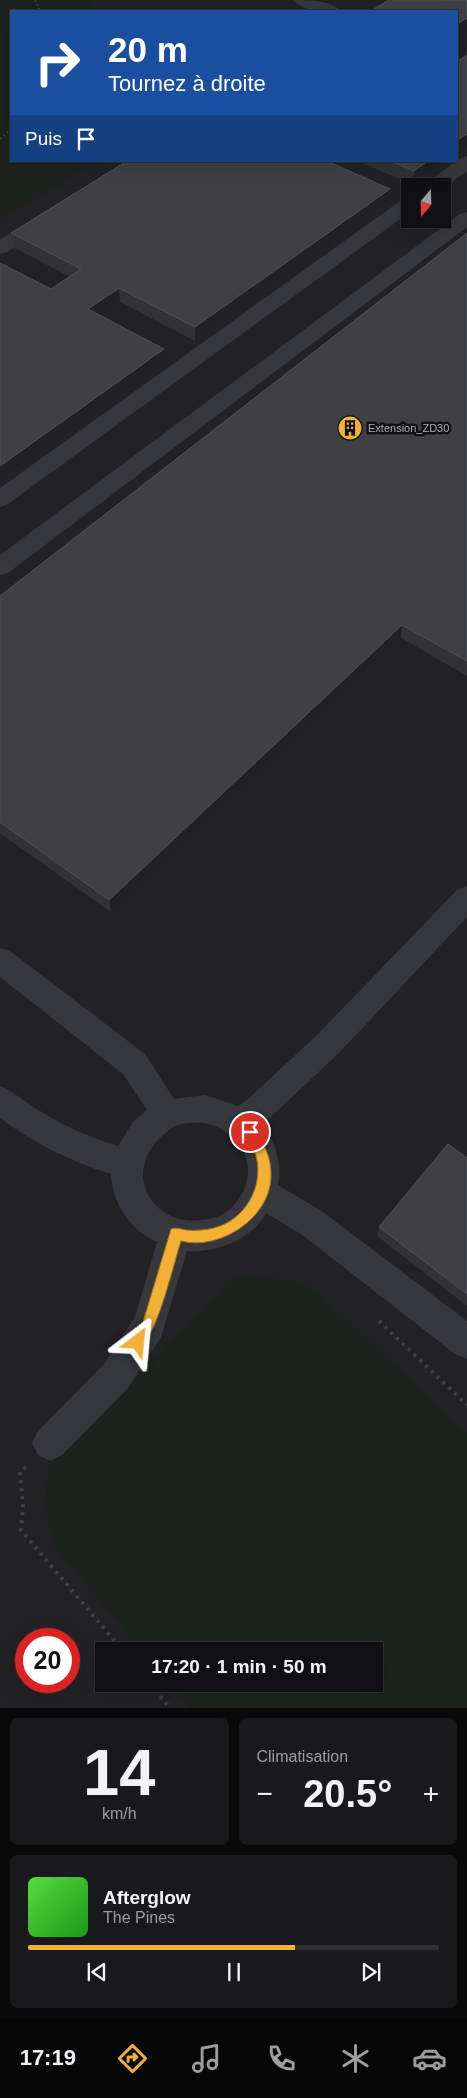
<!DOCTYPE html>
<html lang="fr">
<meta charset="utf-8">
<style>
:root{--surface:#101012;--page:#19191b;--text:#f1f3f6;--muted:#9c9d9f;--line:#303032;--accent:#f2b134}
body{margin:0;font-family:Helvetica,sans-serif;background:var(--page);color:var(--text);height:100vh;display:flex;flex-direction:column;font-size:19px;white-space:nowrap}
*{box-sizing:border-box;margin:0}
p{font-size:16px;color:var(--muted)}
.icon{flex:none;width:28px;height:28px;fill:none;stroke:currentColor;stroke-width:2;stroke-linecap:round;stroke-linejoin:round}
.map{position:relative;height:1708px;overflow:hidden}
.details{display:flex;flex-direction:column;gap:10px;padding:10px;background:#09090a;flex:1}
.details>*{flex:none}
.hud{position:absolute;left:10px;top:10px;width:448px;height:152px;border-radius:0px;box-shadow:0 5px 20px #0002,0 0 0 1px var(--line);background:#1a4fa0;color:#fff;overflow:hidden}
.needle{width:32px;rotate:199deg}
.tools{position:absolute;left:401px;top:178px;display:grid;gap:10px}
.tools a{display:grid;place-items:center;width:50px;height:50px;border-radius:0px;background:var(--surface);box-shadow:0 5px 20px #0002,0 0 0 1px var(--line);font-size:25px}
.speed{position:absolute;left:15px;top:1628px;display:flex;gap:10px;font-size:25px;font-weight:700;text-align:center}
.speed>*{display:grid;place-content:center;width:65px;height:65px;border-radius:50%;background:var(--surface);box-shadow:0 5px 20px #0002,0 0 0 1px var(--line);line-height:1}
.speed .limit{border:8px solid #d22;background:#fff;color:#111}
.pin{position:absolute;display:grid;place-items:center;width:42px;height:42px;color:#fff;margin:-21px;border:2px solid #fff;border-radius:50%;box-shadow:0 1px 5px #0007}
.me{position:absolute;width:55px;margin:-28px;rotate:29deg;stroke-linejoin:round;filter:drop-shadow(0 0 4px #0008)}
.turn{display:flex;align-items:center;gap:18px;height:105px;padding:0 15px;font-size:22px}
.turn .icon{width:65px;height:65px;stroke-width:2.5}
.turn b{display:block;font-size:35px;line-height:42px}
.then{display:flex;align-items:center;height:48px;padding:0 15px;background:#0003;gap:10px;font-size:19px}
.big{font-size:38px;font-weight:700;line-height:1.1}
.details .widget{flex:1;display:flex;flex-direction:column;justify-content:center;gap:8px;min-width:0;padding:0 18px;border-radius:8px;background:var(--page)}
.details .dial{align-items:center;gap:0}
.dial b{font-size:65px;line-height:1}
.song{display:flex;align-items:center;gap:15px}
.cover{width:60px;height:60px;border-radius:8px;background:linear-gradient(135deg,hsl(110 70% 55%),hsl(120 70% 35%))}
.played{height:5px;border-radius:2px;background:linear-gradient(90deg,var(--accent) 65%,var(--line) 65%)}
.keys{display:flex;justify-content:space-around;direction:ltr}
.heat{display:flex;justify-content:space-between;align-items:center;font-size:28px;direction:ltr}
.details .tiles{flex:1;display:grid;gap:10px;grid-template-columns:1fr 1fr}
.widget:last-child{grid-column:span 2}
.trip{position:absolute;left:95px;top:1642px;width:288px;height:50px;border-radius:0px;background:var(--surface);box-shadow:0 5px 20px #0002,0 0 0 1px var(--line);font-weight:700;line-height:50px;text-align:center}
.tabs{display:flex;height:80px;justify-content:space-around;align-items:center;background:#060607;color:var(--muted)}
.tabs .icon{width:35px;height:35px}
.tabs .selected{color:var(--accent)}
.tabs b{font-size:22px;color:var(--text)}
.map>svg:first-child{display:block}
.built{fill:#222225;fill-rule:evenodd}
.green{fill:#1c231d}
.lines{fill:none;stroke-linecap:round;stroke-linejoin:round}
.path-far1{stroke:#3d3f44;stroke-width:2;stroke-dasharray:2 2.5;stroke-linecap:butt}
.path{stroke:#3d3f44;stroke-width:4;stroke-dasharray:3 5;stroke-linecap:butt}
.minor{fill:#37383d;fill-rule:evenodd}
.wall{fill:#323236}
.shaded-wall{fill:#212124}
.building{fill:#3f3f44;stroke:#4f5156}
.route{fill:#f2b134;stroke:#9d7322}
.labels{text-anchor:middle;dominant-baseline:central;stroke-width:5;stroke-linejoin:round;paint-order:stroke}
.far-poi-label{font-size:11px;fill:#a8adb8;stroke:#111113;text-anchor:start}
</style>
<div class="map">
<svg width="467" height="1708" viewBox="0 0 467 1708">
<rect width="100%" height="100%" fill="#161618"/>
<path class="built" d="M0 0H467V1708H0ZM11 11H456V161H11ZM410 186H442V219H410ZM26 1639H69V1681H26ZM104 1651H374V1684H104Z"/>
<g class="green">
<path d="M0 0H91L96 11H11V161H101L0 219Z"/>
<path d="M233 1277 295 1280 317 1292 467 1434V1708H190L170 1684H374V1651H142L54 1546 45 1506 48 1467Z"/>
</g>
<g class="lines">
<g class="path-far1">
<path d="M35 0 40 11"/>
<path d="M0 139 11 129"/>
</g>
<g class="path">
<path d="M379 1321 467 1405"/>
<path d="M26 1467 20 1472 23 1506 21 1530 123 1651"/>
<path d="M150 1684 170 1708"/>
</g>
<g class="minor">
<path d="M294 0C308 0 331 0 340 11 327 12 303 13 294 0Z"/>
<path d="M467 156V171L442 189V186H425L427 182 461 158Z"/>
<path d="M410 197V212L8 504 0 507V488L403 199Z"/>
<path d="M467 212V227L8 573 0 575V555L460 214Z"/>
<path d="M44 215 51 217 54 221 51 225 7 252 0 254V240L37 217Z"/>
<path d="M467 886V917L339 1053 262 1125C275 1140 283 1165 278 1185L323 1212 467 1321V1359L455 1354 301 1234 266 1213C253 1239 216 1253 187 1251L161 1337 129 1387 62 1455 50 1461 38 1455 32 1443 38 1431 105 1363 135 1317 157 1242C130 1230 112 1203 111 1174 72 1162 33 1143 0 1118V1086C15 1092 26 1103 40 1111 64 1126 91 1138 118 1146L133 1122 147 1110 123 1074 0 977V948L10 951 145 1054 174 1099 205 1095 238 1106 247 1100 317 1035 457 890ZM205 1123C233 1130 255 1154 246 1184 241 1200 229 1214 213 1218 200 1221 184 1222 171 1216 138 1200 134 1163 160 1138 165 1133 171 1127 178 1125 187 1122 196 1123 205 1123Z"/>
</g>
</g>
<g class="wall">
<path d="M358 161H446L413 185Z"/>
<path d="M390 189 388 202 195 341 120 302 101 315 165 363 0 481V263L51 289 70 277 13 247 11 233Z"/>
<path d="M467 233V676L401 638 111 912 1 834 0 835V596Z"/>
<path d="M467 1158V1306L377 1236 379 1227Z"/>
</g>
<g class="shaded-wall">
<path d="M467 18V30L456 37V25Z"/>
<path d="M467 134V146L456 154V141Z"/>
<path d="M428 161H446L413 185 414 171Z"/>
<path d="M390 189 388 202 195 341V327Z"/>
<path d="M119 288 120 302 90 323 88 309Z"/>
<path d="M164 349 165 363 0 481V466Z"/>
<path d="M402 625 401 638 111 912 109 900Z"/>
</g>
<g class="building">
<path d="M389 0H467V18L456 25V11H370Z"/>
<path d="M467 55V134L456 141V62Z"/>
<path d="M127 161H327L390 189 195 327 119 288 88 309 164 349 0 466V263L51 289 81 269 11 233Z"/>
<path d="M391 161H428L414 171Z"/>
<path d="M467 233V661L402 625 109 900 0 822V596Z"/>
<path d="M448 1144 467 1158V1294L379 1227Z"/>
</g>
<path class="route" d="M250 1126 254 1128C264 1144 272 1158 271 1178 269 1219 219 1251 181 1241 174 1262 156 1341 138 1349L133 1347 131 1342 143 1322 171 1229C178 1227 180 1229 186 1230 194 1231 206 1230 214 1228 245 1220 264 1187 256 1156 254 1147 247 1140 243 1132L245 1128Z"/>
<defs>
<symbol id="building-disc" viewBox="-11 -11 22 22"><circle r="9.5" fill="#f2b134" stroke="#111113"/><path d="M-4-6H4V6H1V3H-1V6H-4ZM-2.5-4.3h1.7v1.8h-1.7ZM.8-4.3h1.7v1.8H.8ZM-2.5-1h1.7V.8h-1.7ZM.8-1h1.7V.8H.8Z" fill="#111"/></symbol>
</defs>
<g fill-rule="evenodd">
<use href="#building-disc" x="336" y="414" width="28" height="28"/>
</g>
<g class="labels">
<g class="far-poi-label">
<text x="368" y="428">Extension_ZD30</text>
</g>
</g>
</svg>
<div class="tools">
<a><svg class="needle" viewBox="-14 -14 28 28"><path d="M0-13l5 13h-10z" fill="#e53935"/><path d="M0 13l5-13h-10z" fill="#9c9d9f"/></svg></a>
</div>
<div class="speed"><div class="limit">20</div></div>
<div class="pin" style="left:250px;top:1132px;background:#d93025"><svg class="icon" aria-label="arrive" viewBox="0 0 24 24"><path d="M6 21V4h12l-3 4 3 4H6"/></svg></div>
<svg class="me" style="left:138px;top:1342px" viewBox="-20 -20 40 40"><path d="M0-17L14 15 0 8-14 15z" fill="#f2b134" stroke="#fff" stroke-width="4"/></svg>
<div class="trip">17:20 · 1 min · 50 m</div>
<div class="hud">
<div class="turn"><svg class="icon" aria-label="right" viewBox="0 0 24 24"><path d="M7 20v-9h11M14 6l5 5-5 5"/></svg><div><b>20 m</b>Tournez à droite</div></div>
<div class="then">Puis<svg class="icon" aria-label="arrive" viewBox="0 0 24 24"><path d="M6 21V4h12l-3 4 3 4H6"/></svg></div>
</div>
</div>
<section class="details">
<div class="tiles">
<div class="widget dial"><b>14</b><p>km/h</p></div>
<div class="widget"><p>Climatisation</p>
<div class="heat"><a>−</a><b class="big">20.5°</b><a>+</a></div>
</div>
<div class="widget">
<div class="song"><i class="cover"></i><div><b>Afterglow</b><p>The Pines</p></div></div>
<div class="played"></div>
<div class="keys"><svg class="icon" aria-label="previous" viewBox="0 0 24 24"><path d="M18 5L8 12l10 7zM5 5v14"/></svg><svg class="icon" aria-label="pause" viewBox="0 0 24 24"><path d="M8 5v14M16 5v14"/></svg><svg class="icon" aria-label="next" viewBox="0 0 24 24"><path d="M6 5l10 7-10 7zM19 5v14"/></svg></div>
</div>
</div>
</section>
<nav class="tabs">
<b>17:19</b>
<svg class="icon selected" aria-label="directions" viewBox="0 0 24 24"><path d="M12 3l9 9-9 9-9-9zM9 14v-3h6M13 9l2 2-2 2"/></svg>
<svg class="icon" aria-label="music" viewBox="0 0 24 24"><path d="M9 18V5l10-2v13"/><circle cx="6" cy="18" r="3"/><circle cx="16" cy="16" r="3"/></svg>
<svg class="icon" aria-label="phone" viewBox="0 0 24 24"><path d="M5 4h4l2 5-3 2q2 4 5 5l2-3 5 2v4C11 20 4 13 5 4z"/></svg>
<svg class="icon" aria-label="climate" viewBox="0 0 24 24"><path d="M12 3v18M4 7l16 10M4 17L20 7"/></svg>
<svg class="icon" aria-label="car" viewBox="0 0 24 24"><path d="M5 17H2v-5l4-1 3-4h7l3 4 3 1v5h-3M9 17h6M6 11h13"/><circle cx="7" cy="17" r="2"/><circle cx="17" cy="17" r="2"/></svg>
</nav>
